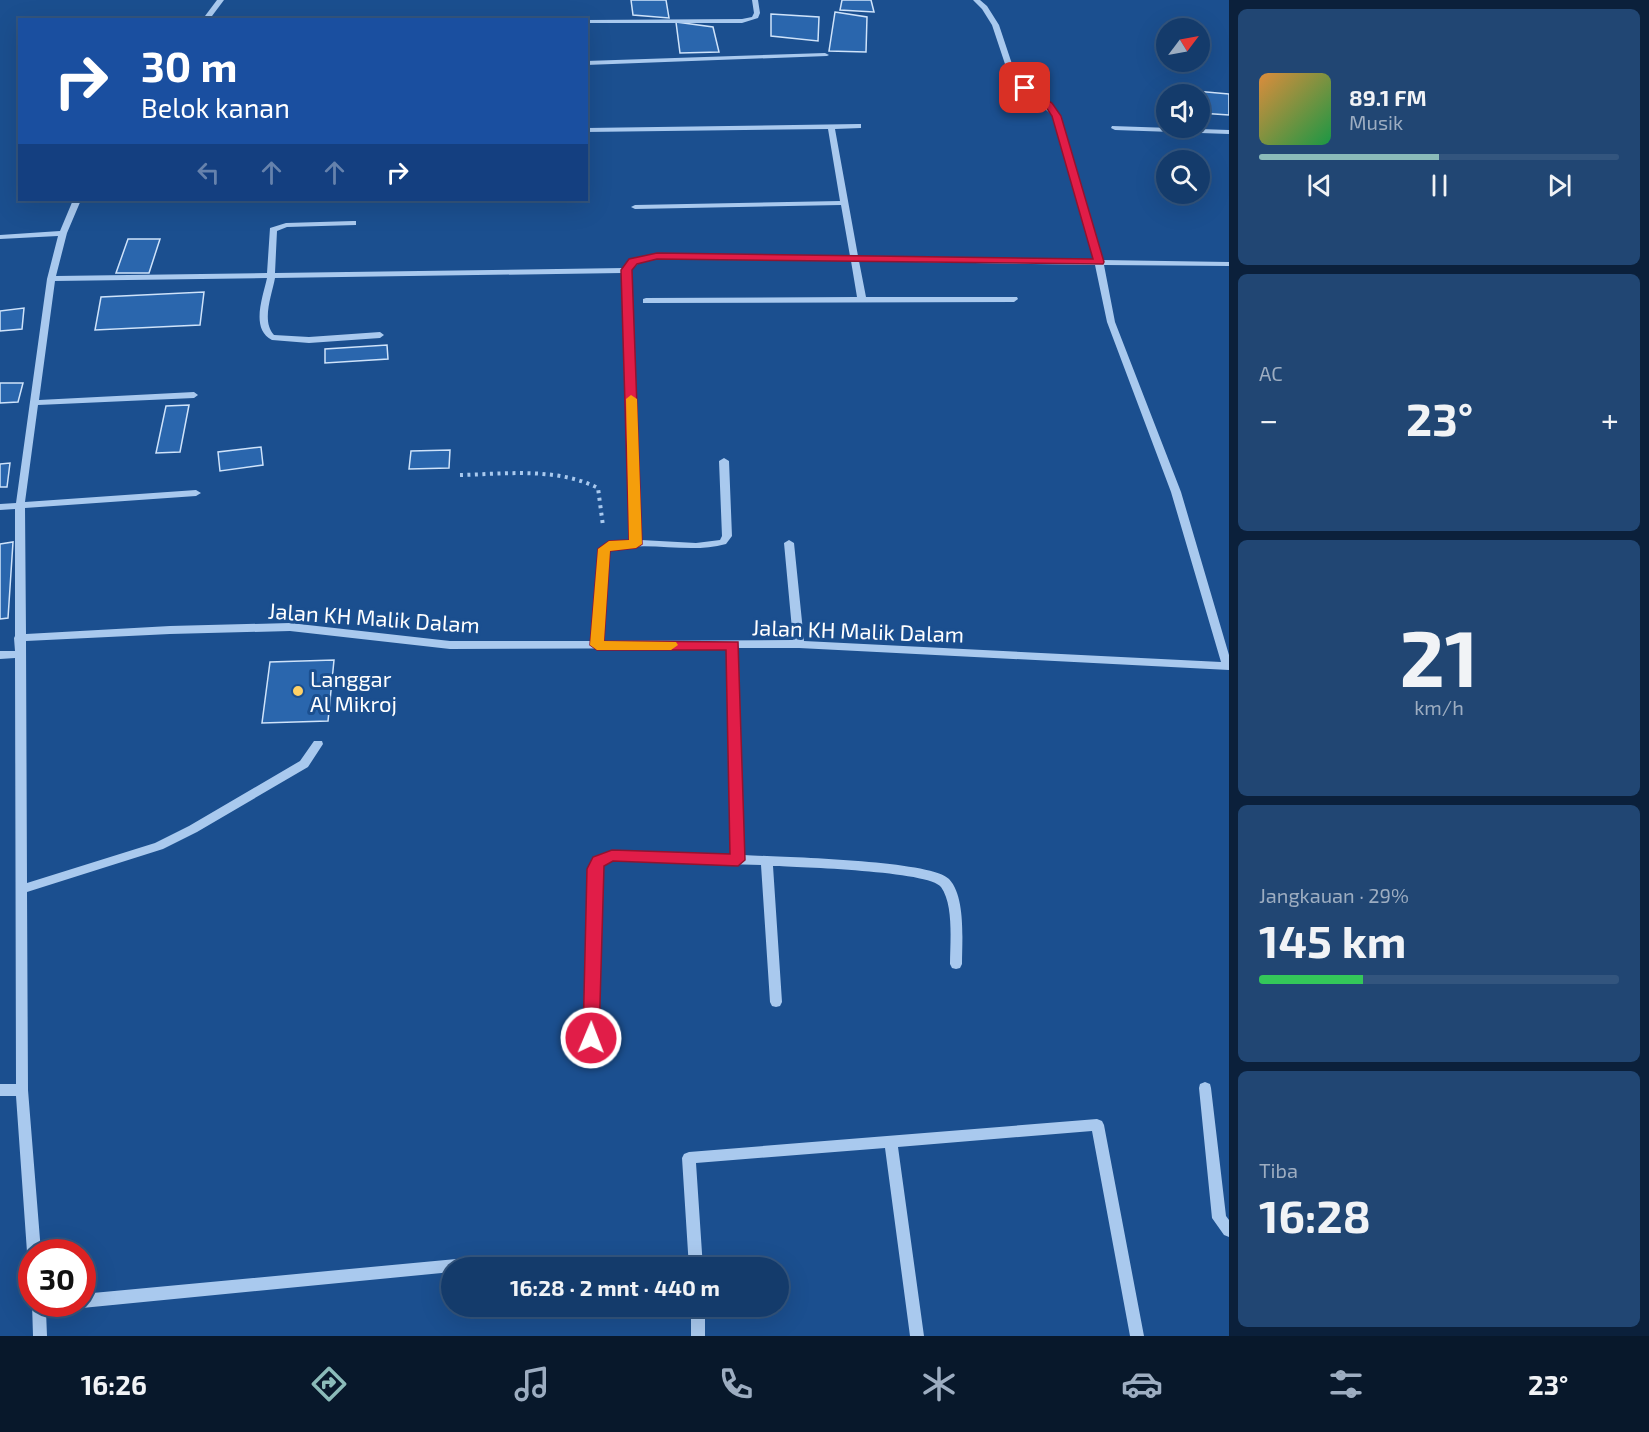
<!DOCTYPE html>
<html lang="id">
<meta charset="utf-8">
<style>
:root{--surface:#143b6b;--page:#214673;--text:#f1f3f6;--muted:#9dadc1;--line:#33557e;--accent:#8bbbb9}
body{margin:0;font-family:"Exo 2",sans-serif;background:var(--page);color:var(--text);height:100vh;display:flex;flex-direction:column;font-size:22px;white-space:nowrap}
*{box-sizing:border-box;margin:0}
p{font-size:20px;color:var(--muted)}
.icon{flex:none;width:33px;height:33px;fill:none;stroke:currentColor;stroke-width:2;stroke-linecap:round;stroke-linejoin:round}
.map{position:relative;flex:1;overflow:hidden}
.details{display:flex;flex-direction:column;gap:9px;padding:9px;background:#0b203b;width:420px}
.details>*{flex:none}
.top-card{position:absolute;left:18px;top:18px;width:570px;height:183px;border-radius:0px;box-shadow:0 6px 24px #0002,0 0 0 2px var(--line);background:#1a4fa0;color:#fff;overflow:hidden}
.needle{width:39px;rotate:58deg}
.buttons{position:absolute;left:1156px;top:18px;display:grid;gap:12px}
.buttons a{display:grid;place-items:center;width:54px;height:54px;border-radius:50%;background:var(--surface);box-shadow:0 6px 24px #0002,0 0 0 2px var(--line);font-size:30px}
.speed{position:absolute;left:18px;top:1239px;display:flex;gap:12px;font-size:30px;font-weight:700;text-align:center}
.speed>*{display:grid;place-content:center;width:78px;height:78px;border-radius:50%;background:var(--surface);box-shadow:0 6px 24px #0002,0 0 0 2px var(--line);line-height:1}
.speed .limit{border:9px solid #d22;background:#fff;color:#111}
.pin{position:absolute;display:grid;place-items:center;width:51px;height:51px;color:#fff;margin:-26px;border-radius:12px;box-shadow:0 3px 9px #0006}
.me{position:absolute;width:66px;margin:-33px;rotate:1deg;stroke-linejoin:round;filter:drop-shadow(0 0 4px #0008)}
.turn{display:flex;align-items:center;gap:21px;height:126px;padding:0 24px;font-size:27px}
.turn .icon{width:78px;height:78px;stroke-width:2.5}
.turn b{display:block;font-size:42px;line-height:51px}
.lanes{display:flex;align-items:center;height:57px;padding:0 24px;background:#0003;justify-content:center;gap:30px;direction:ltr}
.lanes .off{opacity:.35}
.big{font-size:45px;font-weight:700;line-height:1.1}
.details .tile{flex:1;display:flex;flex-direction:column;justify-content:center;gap:9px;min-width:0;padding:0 21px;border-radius:9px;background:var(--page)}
.details .dial{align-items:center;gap:0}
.dial b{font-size:78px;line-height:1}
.song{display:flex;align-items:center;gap:18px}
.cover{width:72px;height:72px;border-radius:9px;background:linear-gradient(135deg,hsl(30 70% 55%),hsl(140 70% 35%))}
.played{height:6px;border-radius:3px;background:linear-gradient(90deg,var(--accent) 50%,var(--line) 50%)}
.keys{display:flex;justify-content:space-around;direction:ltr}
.heat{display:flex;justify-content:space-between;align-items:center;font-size:33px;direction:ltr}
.charge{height:9px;border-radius:4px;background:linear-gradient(90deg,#34c759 29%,var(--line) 0)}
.trip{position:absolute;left:441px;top:1257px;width:348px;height:60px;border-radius:30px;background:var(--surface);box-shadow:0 6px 24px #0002,0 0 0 2px var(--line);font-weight:700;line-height:60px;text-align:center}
.tabs{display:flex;height:96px;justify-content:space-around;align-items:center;background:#08182b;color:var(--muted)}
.tabs .icon{width:42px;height:42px}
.tabs .active{color:var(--accent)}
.tabs b{font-size:27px;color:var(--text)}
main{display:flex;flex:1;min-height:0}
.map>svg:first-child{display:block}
.building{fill:#2a66ad;stroke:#cfe3fa;stroke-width:1.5}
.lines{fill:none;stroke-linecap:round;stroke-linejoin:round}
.path{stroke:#a9c9ee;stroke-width:4;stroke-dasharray:3 4.5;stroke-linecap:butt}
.minor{fill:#a9c9ee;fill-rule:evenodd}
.route{fill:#e11d48;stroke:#92132f;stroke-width:1.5}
.slow{fill:#f59e0b}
.poi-dot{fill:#ffd166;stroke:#1b4f8f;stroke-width:2}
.labels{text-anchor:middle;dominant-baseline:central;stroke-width:6;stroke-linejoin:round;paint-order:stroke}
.street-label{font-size:22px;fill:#fff;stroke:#1b4f8f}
.poi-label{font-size:22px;fill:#fff;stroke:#1b4f8f;text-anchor:start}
</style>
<main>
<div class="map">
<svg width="1229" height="1336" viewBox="0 0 1229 1336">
<rect width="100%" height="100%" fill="#1b4f8f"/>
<g class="building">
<path d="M631 0H666L669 18 633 15Z"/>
<path d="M842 0H871L874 12 840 10Z"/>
<path d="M835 12 867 17 866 52 829 51Z"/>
<path d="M771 14 819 17 818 41 771 36Z"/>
<path d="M676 22 713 27 719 52 680 53Z"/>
<path d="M1184 90 1229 94V115L1200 113V94H1187Z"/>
<path d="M128 239H160L149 273H116Z"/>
<path d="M204 292 200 325 95 330 101 297Z"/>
<path d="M24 308 22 329 0 331V311Z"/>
<path d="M387 345 388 359 325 363V349Z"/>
<path d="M0 383H23L18 402 0 403Z"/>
<path d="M189 405 180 452 156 453 166 406Z"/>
<path d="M261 447 263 465 220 471 218 452Z"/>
<path d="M450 450 449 468 409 469 411 451Z"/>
<path d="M10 463 7 487H0V464Z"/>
<path d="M13 542 8 618 0 619V544Z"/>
<path d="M334 660 328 721 262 723 270 662Z"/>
</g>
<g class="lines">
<path class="path" d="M460 475C506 474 556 467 598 488L603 526"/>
<g class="minor">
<path d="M217 0H224L209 20H202Z"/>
<path d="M752 0H758L760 13 758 18 742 23H586V20H584L742 19 752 17 754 13Z"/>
<path d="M973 0H980L987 6 999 25 1012 64 1020 79 1049 103 1061 116 1102 260 1229 262V266L1104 265 1115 322 1181 492 1229 655V670L799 648H738L744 855C776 857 931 860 949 879 966 897 962 941 962 964L960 968 956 969 952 968 950 964C950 943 954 905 941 887 930 871 798 867 773 866L782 1002 780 1006 776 1007 772 1006 770 1002 761 865 613 861 603 865 600 870 597 1038 595 1042 591 1043 587 1042 585 1038 588 869 595 859 612 851 732 855 728 648 450 649 290 631 170 634 26 641 27 883 155 843 189 826 300 761 314 741H322L323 744 308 767 197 832 163 849 27 892 28 1090 41 1252H32V1257H29L27 1252 16 1096H0V1084H16L15 658 0 659V651H15L14 638 15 636V509L0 510V504L16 503 47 279 58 236 0 239V235L60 231 73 200H81L67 233 56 276 267 273 270 228 286 223 353 221H356V225L287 227 277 231 275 273 624 268 635 259 658 253 850 256 841 205 635 209 631 207 635 205 840 201 828 129 586 132V128L858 124H861V128L835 129 858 256 1094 260 1053 116 1014 82 1005 64 992 25 982 9ZM658 258 851 261 857 297 646 298 643 299V303L1014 302 1018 299 1017 297H866L859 261 1095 265 1107 322 1171 492 1221 662 804 641 794 543 789 540 784 543 793 640 602 641 609 551C647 539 686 555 726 544L732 536 729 461 724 458 719 461 722 536 720 540 696 543 641 540 630 271 640 262ZM622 273 631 540 618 541 601 547 599 549 592 641H450L290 623 170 626 26 634 25 508 196 496 201 493 196 490 25 502 38 405 194 398 198 395 194 392 39 400 55 281 267 278C263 297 250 329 272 340L309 343 380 338 384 335 380 332 309 337 274 335C261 321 272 295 275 278Z"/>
<path d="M825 53 829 55 827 56 586 65V61Z"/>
<path d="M1112 126 1229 130V134L1115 130 1111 128Z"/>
<path d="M1205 1082 1210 1084 1211 1088 1226 1216 1229 1220V1237L1224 1235 1212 1218 1199 1088 1200 1084Z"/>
<path d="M1097 1119 1102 1121 1104 1125 1144 1336H1130L1092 1131 898 1147 924 1336H910L885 1148 696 1163 703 1268H689L682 1158 684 1154 689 1152Z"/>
<path d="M499 1255 517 1263 519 1268H452V1272L82 1308 76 1304H82V1294Z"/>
<path d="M32 1303 60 1304 58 1309 46 1311 47 1336H33Z"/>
<rect x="691" y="1306" width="14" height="30"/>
</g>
</g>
<path class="route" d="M1025 86 1052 103 1061 116 1104 262 1103 264 657 259 637 264 632 270 642 544 636 548 610 551 604 641 738 642 745 860 738 866 613 861 604 866 599 1038 597 1043H585L583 1038 587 869 593 857 612 850 730 854 726 650H597L590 645 598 549 609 541 629 540 621 270 629 259 657 253 1093 259 1052 116 1046 107 1022 90 1020 88Z"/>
<path class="slow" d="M631 395 637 399 642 544 636 548 610 551 604 641 676 642 678 645 671 650H597L590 645 598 549 609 541 629 540 626 399Z"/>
<circle class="poi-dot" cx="298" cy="691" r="6"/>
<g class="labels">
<g class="street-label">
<text transform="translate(374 617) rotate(4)">Jalan KH Malik Dalam</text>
<text transform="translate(858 630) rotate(2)">Jalan KH Malik Dalam</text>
</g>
<g class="poi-label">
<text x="310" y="678">Langgar<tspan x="310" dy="25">Al Mikroj</tspan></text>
</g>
</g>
</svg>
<div class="buttons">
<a><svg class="needle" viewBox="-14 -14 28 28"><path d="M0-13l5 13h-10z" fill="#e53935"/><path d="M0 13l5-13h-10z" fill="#9dadc1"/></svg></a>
<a><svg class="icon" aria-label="sound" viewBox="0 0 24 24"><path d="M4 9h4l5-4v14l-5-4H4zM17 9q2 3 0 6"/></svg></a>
<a><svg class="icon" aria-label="search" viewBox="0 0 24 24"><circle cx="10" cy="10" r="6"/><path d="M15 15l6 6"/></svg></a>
</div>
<div class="speed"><div class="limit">30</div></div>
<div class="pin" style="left:1025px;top:88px;background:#d93025"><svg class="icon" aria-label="arrive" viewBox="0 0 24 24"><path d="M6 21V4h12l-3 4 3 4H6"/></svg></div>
<svg class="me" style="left:591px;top:1038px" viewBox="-20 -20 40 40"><circle r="17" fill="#e11d48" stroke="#fff" stroke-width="3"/><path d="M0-11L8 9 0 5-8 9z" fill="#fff"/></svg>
<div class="trip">16:28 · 2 mnt · 440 m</div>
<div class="top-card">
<div class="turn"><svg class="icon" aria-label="right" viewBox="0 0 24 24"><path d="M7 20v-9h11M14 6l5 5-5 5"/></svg><div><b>30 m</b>Belok kanan</div></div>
<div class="lanes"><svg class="icon off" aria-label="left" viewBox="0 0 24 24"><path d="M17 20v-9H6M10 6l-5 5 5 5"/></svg><svg class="icon off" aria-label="ahead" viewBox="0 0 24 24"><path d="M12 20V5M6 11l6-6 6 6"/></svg><svg class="icon off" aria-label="ahead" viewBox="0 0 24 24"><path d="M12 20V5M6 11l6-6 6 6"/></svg><svg class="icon" aria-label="right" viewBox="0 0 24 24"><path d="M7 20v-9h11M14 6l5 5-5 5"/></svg></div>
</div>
</div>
<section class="details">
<div class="tile">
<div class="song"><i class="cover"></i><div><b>89.1 FM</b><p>Musik</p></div></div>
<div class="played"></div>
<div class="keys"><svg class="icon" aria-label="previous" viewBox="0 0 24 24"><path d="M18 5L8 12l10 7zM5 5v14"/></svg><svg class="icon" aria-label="pause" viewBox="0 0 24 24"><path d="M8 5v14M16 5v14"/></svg><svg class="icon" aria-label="next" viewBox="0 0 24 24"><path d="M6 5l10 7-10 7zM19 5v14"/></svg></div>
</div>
<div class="tile"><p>AC</p>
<div class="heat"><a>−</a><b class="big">23°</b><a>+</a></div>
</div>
<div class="tile dial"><b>21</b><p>km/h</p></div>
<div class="tile"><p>Jangkauan · 29%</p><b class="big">145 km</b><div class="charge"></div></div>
<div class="tile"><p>Tiba</p><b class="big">16:28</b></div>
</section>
</main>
<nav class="tabs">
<b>16:26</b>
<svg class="icon active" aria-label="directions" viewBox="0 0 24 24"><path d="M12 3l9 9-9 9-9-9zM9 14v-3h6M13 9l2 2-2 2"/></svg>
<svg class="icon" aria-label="music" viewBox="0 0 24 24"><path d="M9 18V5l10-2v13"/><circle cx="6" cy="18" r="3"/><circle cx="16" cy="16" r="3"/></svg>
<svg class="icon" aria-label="phone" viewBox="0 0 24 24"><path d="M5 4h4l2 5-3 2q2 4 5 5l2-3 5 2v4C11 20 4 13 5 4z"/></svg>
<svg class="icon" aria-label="climate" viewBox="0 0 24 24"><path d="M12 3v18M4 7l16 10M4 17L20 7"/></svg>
<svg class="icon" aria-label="car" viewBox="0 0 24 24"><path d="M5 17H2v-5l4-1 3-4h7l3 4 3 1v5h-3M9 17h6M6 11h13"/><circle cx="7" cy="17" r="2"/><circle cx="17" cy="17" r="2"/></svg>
<svg class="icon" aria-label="filters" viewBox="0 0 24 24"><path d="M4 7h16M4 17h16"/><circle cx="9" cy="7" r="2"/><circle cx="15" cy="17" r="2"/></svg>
<b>23°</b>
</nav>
